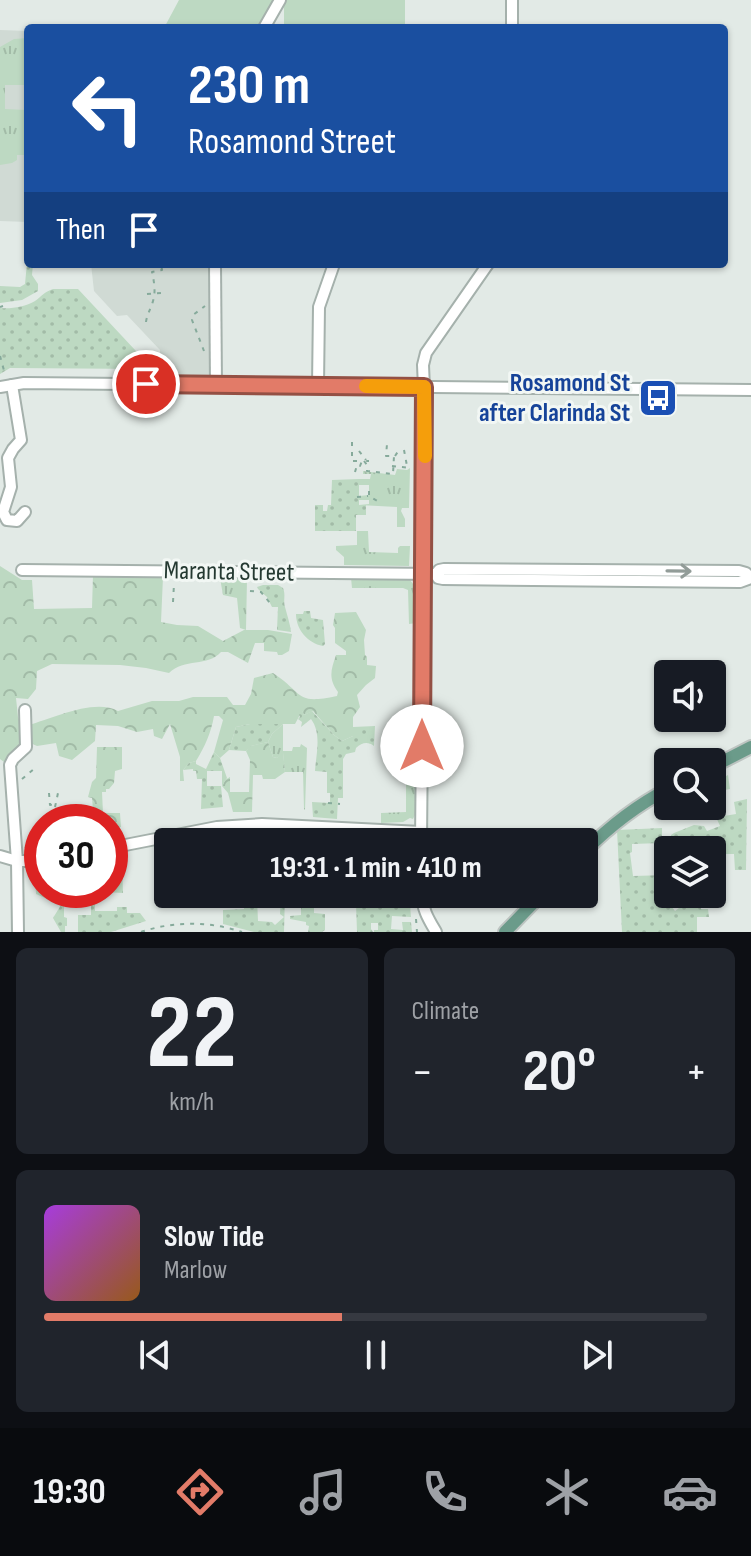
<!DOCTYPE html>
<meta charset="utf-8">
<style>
:root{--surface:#171b24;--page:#20242c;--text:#f1f3f6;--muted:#9ea1a6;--line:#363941;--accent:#e27b68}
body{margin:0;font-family:"Sofia Sans Condensed",sans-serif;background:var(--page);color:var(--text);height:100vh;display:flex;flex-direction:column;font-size:30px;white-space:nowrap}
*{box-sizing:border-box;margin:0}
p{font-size:26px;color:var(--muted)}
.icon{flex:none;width:44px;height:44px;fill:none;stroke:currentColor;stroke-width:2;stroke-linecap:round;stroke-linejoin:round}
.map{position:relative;height:932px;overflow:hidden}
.panel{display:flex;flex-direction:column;gap:16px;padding:16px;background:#0d0f14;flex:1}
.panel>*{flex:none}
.banner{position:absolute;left:24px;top:24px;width:704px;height:244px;border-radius:8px;box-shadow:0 2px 6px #0004;background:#1a4fa0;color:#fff;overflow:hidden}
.fabs{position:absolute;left:654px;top:660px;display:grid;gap:16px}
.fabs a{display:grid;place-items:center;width:72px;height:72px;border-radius:8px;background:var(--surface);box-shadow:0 2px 6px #0004;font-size:40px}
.speed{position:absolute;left:24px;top:804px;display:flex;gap:16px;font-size:40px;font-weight:700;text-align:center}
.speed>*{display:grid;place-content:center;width:104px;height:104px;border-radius:50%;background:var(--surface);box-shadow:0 2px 6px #0004;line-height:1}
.speed .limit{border:12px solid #d22;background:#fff;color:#111}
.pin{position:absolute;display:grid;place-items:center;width:68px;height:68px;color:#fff;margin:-34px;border:4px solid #fff;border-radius:50%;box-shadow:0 2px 8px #0007}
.me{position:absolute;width:88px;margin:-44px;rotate:0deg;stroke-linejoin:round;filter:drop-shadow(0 0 6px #0008)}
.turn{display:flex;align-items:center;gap:28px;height:168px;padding:0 32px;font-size:36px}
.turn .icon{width:104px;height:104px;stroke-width:2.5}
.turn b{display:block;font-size:56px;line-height:68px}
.then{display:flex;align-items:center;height:76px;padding:0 32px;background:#0003;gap:16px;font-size:30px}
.big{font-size:60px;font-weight:700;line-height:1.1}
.panel .card{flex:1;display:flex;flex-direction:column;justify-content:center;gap:12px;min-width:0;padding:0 28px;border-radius:12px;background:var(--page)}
.panel .dial{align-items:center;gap:0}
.dial b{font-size:104px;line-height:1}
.song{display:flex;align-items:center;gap:24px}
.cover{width:96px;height:96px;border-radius:12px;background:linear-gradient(135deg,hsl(280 70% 55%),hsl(30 70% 35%))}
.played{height:8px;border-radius:4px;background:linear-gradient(90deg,var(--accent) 45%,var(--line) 45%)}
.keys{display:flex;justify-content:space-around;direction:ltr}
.heat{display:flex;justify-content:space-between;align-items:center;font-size:44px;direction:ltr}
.panel .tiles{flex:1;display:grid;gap:16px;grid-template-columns:1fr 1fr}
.card:last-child{grid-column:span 2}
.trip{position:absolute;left:154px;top:828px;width:444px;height:80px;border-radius:8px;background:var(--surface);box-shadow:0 2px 6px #0004;font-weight:700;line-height:80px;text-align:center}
.dock{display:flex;height:128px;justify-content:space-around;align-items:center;background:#090b0e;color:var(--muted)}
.dock .icon{width:56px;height:56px}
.dock .current{color:var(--accent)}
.dock b{font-size:36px;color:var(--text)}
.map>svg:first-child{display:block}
.built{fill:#d0dad4}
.grass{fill:url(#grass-tufts)}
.forest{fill:url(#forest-crowns)}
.garden{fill:url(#garden-dots)}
.pitch{fill:#bdd9c2}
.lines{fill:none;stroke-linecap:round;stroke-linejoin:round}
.minor-casing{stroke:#a5b1ac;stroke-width:14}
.major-casing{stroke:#bdc4c1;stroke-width:16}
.path{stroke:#86aa9b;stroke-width:2;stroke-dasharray:4 6;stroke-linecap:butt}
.minor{stroke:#fff;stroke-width:10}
.major{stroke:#6b9b8a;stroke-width:12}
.oneway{stroke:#929c98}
.route-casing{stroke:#935044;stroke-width:20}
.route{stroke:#e27b68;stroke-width:14}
.slow{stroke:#f59e0b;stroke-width:14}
.labels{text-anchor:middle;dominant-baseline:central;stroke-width:6;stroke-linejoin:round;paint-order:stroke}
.transit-label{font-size:26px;font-weight:bold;fill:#164399;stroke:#f2f7f4;text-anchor:end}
.street-label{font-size:26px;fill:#243931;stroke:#f2f7f4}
</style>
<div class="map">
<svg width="751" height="932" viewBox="0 0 751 932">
<defs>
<pattern id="grass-tufts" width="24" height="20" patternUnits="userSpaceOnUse" patternTransform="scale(2)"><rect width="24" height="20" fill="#bdd9c2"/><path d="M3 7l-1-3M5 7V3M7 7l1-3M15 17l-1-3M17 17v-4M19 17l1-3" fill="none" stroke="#a2bba7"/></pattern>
<pattern id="forest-crowns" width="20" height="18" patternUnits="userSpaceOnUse" patternTransform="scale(2)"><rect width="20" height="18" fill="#bdd9c2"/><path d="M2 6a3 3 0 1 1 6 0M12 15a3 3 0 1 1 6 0" fill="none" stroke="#a2bba7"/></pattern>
<pattern id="garden-dots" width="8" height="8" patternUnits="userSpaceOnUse" patternTransform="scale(2)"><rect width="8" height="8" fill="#bdd9c2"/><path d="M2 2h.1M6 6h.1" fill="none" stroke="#a2bba7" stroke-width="1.8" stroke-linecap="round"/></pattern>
</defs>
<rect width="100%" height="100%" fill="#e2eae6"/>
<g class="built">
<path d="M0 30 28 31V222L0 221Z"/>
<path d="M91 264H221L220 363 218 378 181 377 160 355V350L127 315 117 316 94 291Z"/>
</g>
<g class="grass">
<path d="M28 38V85H5V109L27 110V155H17V160L12 163 0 165V47L14 39Z"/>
<path d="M410 468 409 508H402L401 511 405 519V527H397V507L359 505 369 504V500H359V496L369 495V485H359V479H370L371 474H363V471L395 475 397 469 407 470Z"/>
<path d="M357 531H368L369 552 398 553V548L400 546H410L409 566 344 565V557L336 550V546L357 545Z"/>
<path d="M220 578H246L247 579 246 630 240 628 237 598 223 595Z"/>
<path d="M351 578 410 580 417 589V623L409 624 408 590 403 588H352Z"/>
<path d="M283 724V751H292L293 747H300L301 744 307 748 305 810 304 809 303 772H285L283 753 277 758 273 757 268 742 272 734Z"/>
<path d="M406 725 416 726 415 815 413 819 410 818 403 822 381 823V813L406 812Z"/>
</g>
<g class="forest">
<path d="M0 566 22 580H32L34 609 92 608 93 575 163 577 161 622 177 625 198 626 223 641 244 630H268L292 634 289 651 282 655H278L277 652 264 651V643H255L248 663 228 652H221C208 667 184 658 169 673L146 668 120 665 52 664 37 671 36 689 28 699 16 698 18 717 24 730V741L8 765 0 759Z"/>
<path d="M356 612 366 630 364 640 365 655 367 657V665L376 666 375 678 366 685 357 695 360 707 353 717V736L342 741 334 735 313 711 304 715 302 711 295 724H250L236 727 229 750 220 758 214 752 223 720 219 716H214C211 733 205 746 196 761L189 763 183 770 184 781H180V757L170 724 162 739 154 736 153 729 137 732 118 726 96 725 95 741 72 760 59 756 56 743 37 746 29 742V725C53 718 95 698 118 711L152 701H179L193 697H227L233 705H245L251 694 254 678 273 673C305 694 294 705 337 696L338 692C328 678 331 670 336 655H346V651L335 643V628L333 625 335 613Z"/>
<path d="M268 742 273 757 277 758 283 751 285 772 275 779H263L262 775H253L252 812H233L228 793 222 786 225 780 230 777V792H249L250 760 246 751 250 746Z"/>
<path d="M97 747H122V769L115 771 114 783 109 789H106V792H102L103 813H120L121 827 110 829V822H94L92 798 88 797 92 782 96 778Z"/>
</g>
<g class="garden">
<path d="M28 252V264H33L32 275 38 284V291L22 300 0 303V286L20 287 25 284Z"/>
<path d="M53 289H78L150 366 146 369 10 368 0 374V308C11 309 25 307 35 301 42 296 44 292 53 289Z"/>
<path d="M359 479V505H366V515H356V531H315V505H323V511H327L328 505H331L332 480Z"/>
<path d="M263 585H278L283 588C286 595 283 600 285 607 287 615 290 623 291 632L277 630 278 607H272L267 597 258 589 257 587Z"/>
<path d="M304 611H310L311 618 323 620 325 644 323 646C307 643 296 629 296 614H303Z"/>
<path d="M302 710 304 715 312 711 334 735 342 741 353 736V727L375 726 374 746C367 741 362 743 356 748L355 752 346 754 343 759V798H338L337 819 313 817 312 802 330 803V793H327V772L315 771C316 754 322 734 311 719L301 727 302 722 298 719 300 717 298 712Z"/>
<path d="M250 724H283L272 734 268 742 251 746 246 751 229 750 236 727Z"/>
<path d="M214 752 220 758 227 778 222 786V771H207V786H221L223 807 201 809 202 779H197L196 771H193V769L183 770 189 763 196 761V764L206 769Z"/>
<path d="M728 775 730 789 720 791 724 816 736 814 734 802 747 799 746 870H735L734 854H712V850H671V835L674 833 694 825 704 826 707 831 720 826 712 808 718 806 716 797H712V784Z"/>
<path d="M662 828V843L632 844V852L630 853 633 876 668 875V889L662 894 675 911 683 905 675 894H715V899L700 900 701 909H708L709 917H697V932H622L617 830Z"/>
<path d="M122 858 123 893 105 892 104 895H97L95 899V911H117V907H127V913H140L146 921 111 932H78V915H91V901H88V896L81 895V900H68V904L64 905V917L67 918V926H65V932H61L53 918 61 905 36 894 35 873 42 872V890H110V861Z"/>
<path d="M244 894H259L257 898 258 921 272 922 275 925 284 917 280 914 281 896 279 894H285L284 932H254L223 924V910L244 909Z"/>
<path d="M291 894H409L411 917 392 916 391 929 403 930 402 922H411L412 932H374V930H378V923H371V929L373 932H357L356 904H314V913L325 914V930L322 932H308L309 926 306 925V922L290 919V916L301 915V905L292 904Z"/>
</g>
<path class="pitch" d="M179 0H405V28H284V5L273 1 260 28H164Z"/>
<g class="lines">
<defs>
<g id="minor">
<path d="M264 28 280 0"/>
<path d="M512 28V0"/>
<path d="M215 264 216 385"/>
<path d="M12 385 21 440 13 449 8 458 11 487 3 512 7 520 17 521 25 512"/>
<path d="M318 385 319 307 334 264"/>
<path d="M0 387 24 383 751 390"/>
<path d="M22 570 436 574 438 578 443 579 740 582 751 578"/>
<path d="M436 574 439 570 444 569 739 571 746 573 751 578"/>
<path d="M421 842 425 411 423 365 426 353 488 264"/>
<path d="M110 848 217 827 262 824 421 832"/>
<path d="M0 856 17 861H42"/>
<path d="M422 894C422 909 429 920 436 932"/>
<path d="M18 932 17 861 10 765 13 759 26 747 25 710"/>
</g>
<g id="major">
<path d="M712 767 751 747"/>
<path d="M584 852C608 828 637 805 668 789"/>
<path d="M505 932 542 894"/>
</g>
</defs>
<use href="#minor" class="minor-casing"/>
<use href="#major" class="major-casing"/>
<g class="path">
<path d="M147 294 161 293"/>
<path d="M0 307 3 306"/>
<path d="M146 322C147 314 151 309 153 301 156 292 154 281 152 272L162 270 161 264"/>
<path d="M204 351 192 320 193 315 205 306"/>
<path d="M0 356 5 374"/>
<path d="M352 442V461H362"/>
<path d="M404 450 407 466"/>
<path d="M359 451 366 460"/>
<path d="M395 456 399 450"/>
<path d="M364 461 367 465V471L393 474 394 456H386L387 444"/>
<path d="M392 466 411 468"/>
<path d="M355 472 357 465 360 466 362 461H369"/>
<path d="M369 491V496L381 503"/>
<path d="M357 497 368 496"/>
<path d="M250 591 261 592 270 603 271 607"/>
<path d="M173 602 174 584"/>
<path d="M22 779 34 769"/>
<path d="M49 793 50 805 55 804"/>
<path d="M328 803 340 804"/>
<path d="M55 807 58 793"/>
<path d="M81 821V822"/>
<path d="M33 833 35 841"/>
<path d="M25 848 35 842 42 831"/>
<path d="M416 919 417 932"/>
<path d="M141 932C174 921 209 921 242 932"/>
</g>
<use href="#minor" class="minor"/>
<use href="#major" class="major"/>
</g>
<defs><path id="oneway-shaft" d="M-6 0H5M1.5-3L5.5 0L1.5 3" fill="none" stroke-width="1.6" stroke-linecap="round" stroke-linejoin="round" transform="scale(2)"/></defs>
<use class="oneway" href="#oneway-shaft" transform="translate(679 571) rotate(1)"/>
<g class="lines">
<defs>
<path id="route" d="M146 384 424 387 422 746"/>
</defs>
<use href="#route" class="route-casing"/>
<use href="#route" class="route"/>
<path class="slow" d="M366 386 424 387 425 456"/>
</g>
<defs>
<symbol id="bus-square" viewBox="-11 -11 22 22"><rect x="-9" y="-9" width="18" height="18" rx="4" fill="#1a4fb4" stroke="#f2f7f4"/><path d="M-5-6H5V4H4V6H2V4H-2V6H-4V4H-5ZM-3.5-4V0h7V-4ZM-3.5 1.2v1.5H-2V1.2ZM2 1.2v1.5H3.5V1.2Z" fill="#fff"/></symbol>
</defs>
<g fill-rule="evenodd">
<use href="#bus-square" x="636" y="376" width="44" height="44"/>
</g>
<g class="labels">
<g class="transit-label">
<text x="630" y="383">Rosamond St<tspan x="630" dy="30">after Clarinda St</tspan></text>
</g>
<g class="street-label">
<text transform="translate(229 572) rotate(1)">Maranta Street</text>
</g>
</g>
</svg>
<div class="fabs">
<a><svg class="icon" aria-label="sound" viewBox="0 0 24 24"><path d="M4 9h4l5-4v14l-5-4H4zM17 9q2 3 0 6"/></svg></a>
<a><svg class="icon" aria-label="search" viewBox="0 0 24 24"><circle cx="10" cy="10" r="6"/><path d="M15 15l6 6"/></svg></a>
<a><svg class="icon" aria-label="layers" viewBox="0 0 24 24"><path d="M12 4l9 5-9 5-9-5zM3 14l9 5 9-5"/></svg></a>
</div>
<div class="speed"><div class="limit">30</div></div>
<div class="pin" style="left:146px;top:384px;background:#d93025"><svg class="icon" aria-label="arrive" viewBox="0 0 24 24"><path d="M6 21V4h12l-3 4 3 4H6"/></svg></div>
<svg class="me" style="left:422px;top:746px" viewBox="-20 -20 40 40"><circle r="19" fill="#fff"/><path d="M0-13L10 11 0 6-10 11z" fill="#e27b68"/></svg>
<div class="trip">19:31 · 1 min · 410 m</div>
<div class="banner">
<div class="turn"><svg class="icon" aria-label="left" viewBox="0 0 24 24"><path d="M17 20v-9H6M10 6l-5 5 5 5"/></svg><div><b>230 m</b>Rosamond Street</div></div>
<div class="then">Then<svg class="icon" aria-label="arrive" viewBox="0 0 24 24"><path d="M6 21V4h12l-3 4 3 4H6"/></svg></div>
</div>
</div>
<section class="panel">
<div class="tiles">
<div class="card dial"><b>22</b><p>km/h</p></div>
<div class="card"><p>Climate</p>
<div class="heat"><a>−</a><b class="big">20°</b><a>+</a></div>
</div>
<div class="card">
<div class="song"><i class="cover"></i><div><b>Slow Tide</b><p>Marlow</p></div></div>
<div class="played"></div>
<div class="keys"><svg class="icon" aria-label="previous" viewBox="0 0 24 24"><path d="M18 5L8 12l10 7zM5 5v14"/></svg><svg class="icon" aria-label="pause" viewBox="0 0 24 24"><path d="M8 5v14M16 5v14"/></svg><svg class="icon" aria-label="next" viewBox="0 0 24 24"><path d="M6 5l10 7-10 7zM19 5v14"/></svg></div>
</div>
</div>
</section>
<nav class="dock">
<b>19:30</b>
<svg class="icon current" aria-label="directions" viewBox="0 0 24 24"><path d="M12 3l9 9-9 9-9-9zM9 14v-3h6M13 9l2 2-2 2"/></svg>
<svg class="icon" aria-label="music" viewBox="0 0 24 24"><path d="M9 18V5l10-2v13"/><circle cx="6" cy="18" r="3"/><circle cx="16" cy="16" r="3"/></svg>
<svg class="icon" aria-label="phone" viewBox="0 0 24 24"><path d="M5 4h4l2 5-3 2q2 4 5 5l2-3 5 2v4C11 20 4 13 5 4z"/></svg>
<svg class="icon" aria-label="climate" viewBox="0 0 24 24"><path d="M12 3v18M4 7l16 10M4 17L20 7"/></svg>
<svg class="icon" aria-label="car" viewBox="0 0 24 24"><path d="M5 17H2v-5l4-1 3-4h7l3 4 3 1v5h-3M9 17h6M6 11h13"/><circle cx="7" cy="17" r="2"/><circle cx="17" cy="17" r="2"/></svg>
</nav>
